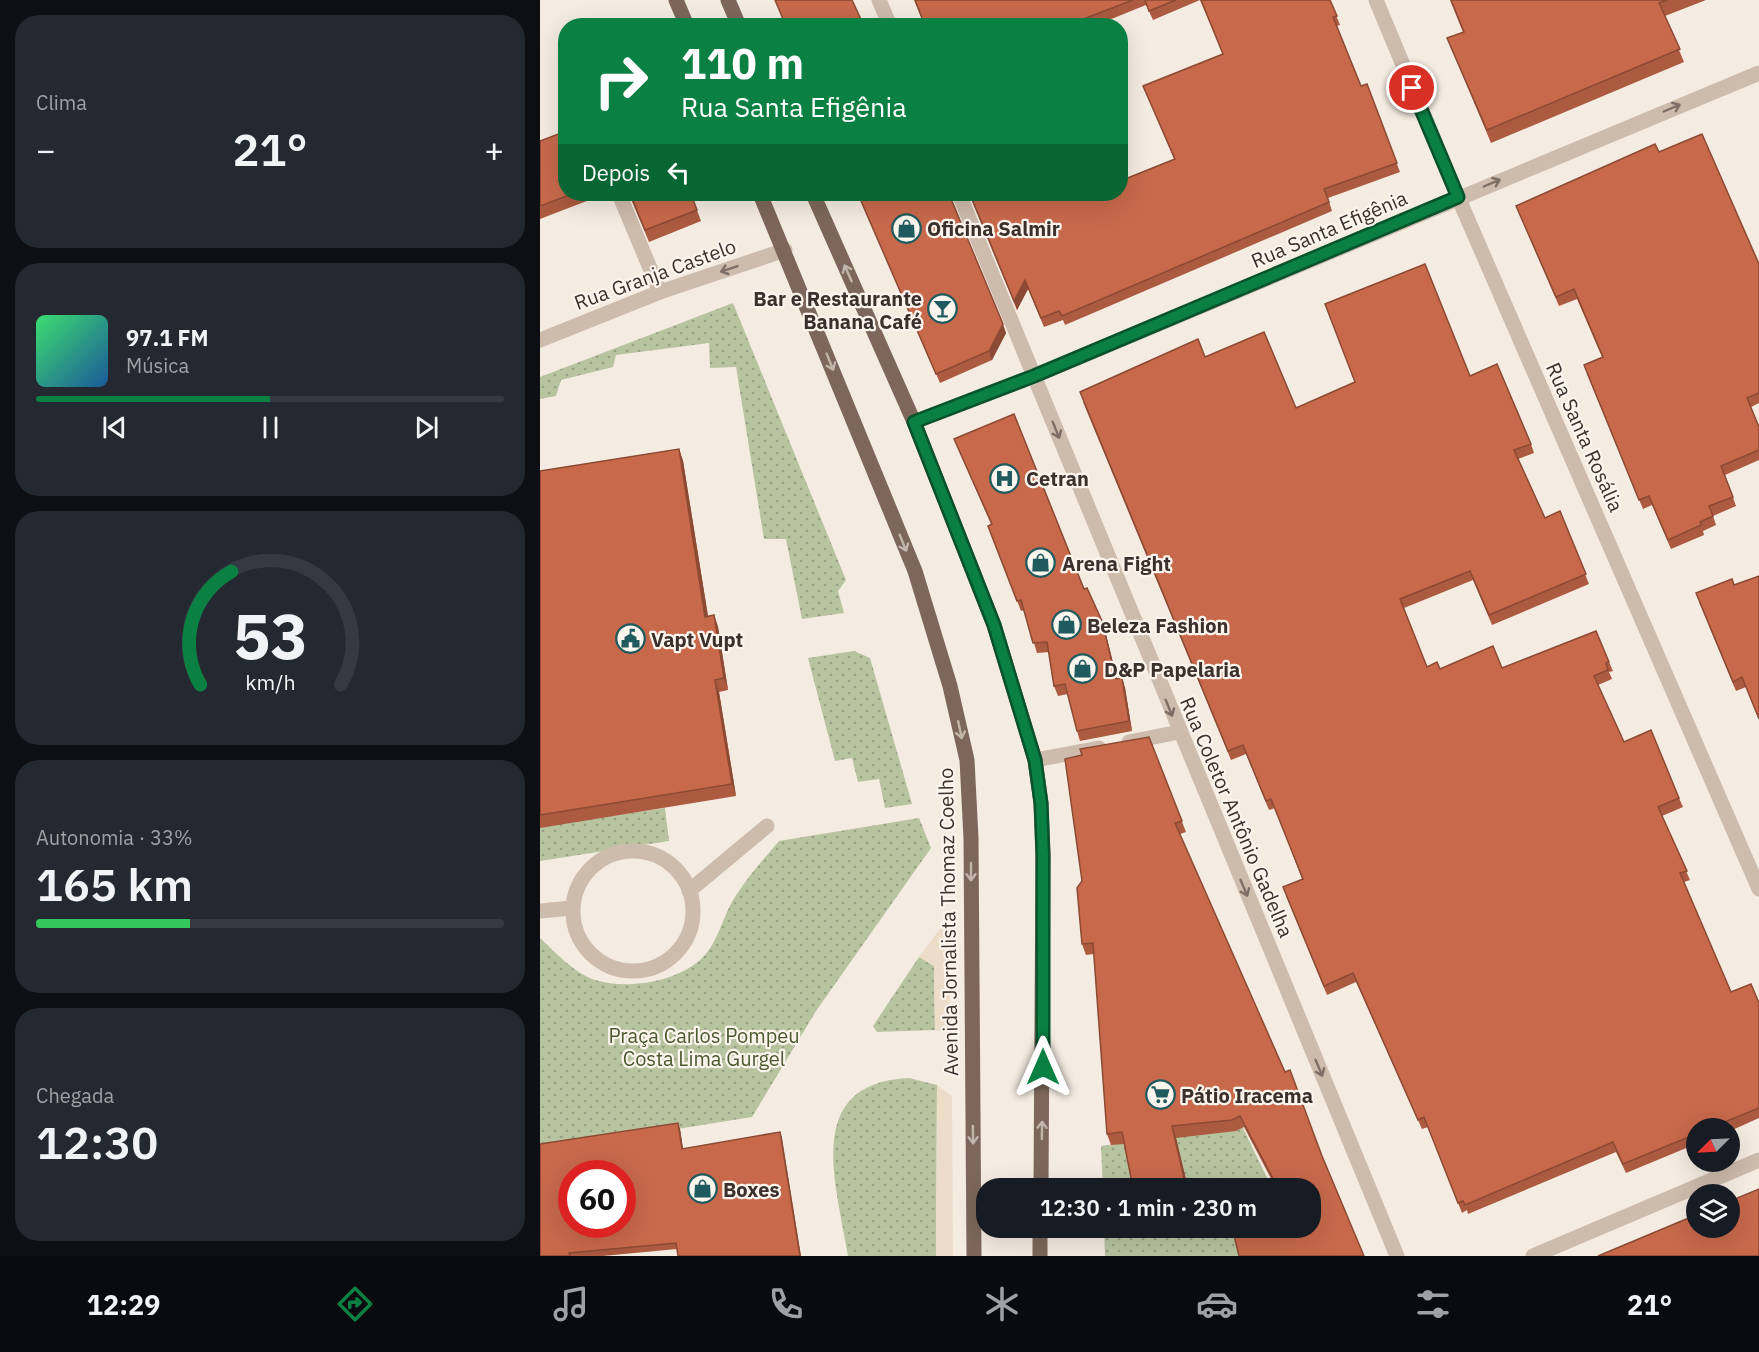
<!DOCTYPE html>
<html lang="pt">
<meta charset="utf-8">
<style>
:root{--surface:#171b24;--page:#242831;--text:#f1f3f6;--muted:#9ea1a6;--line:#363941;--accent:#0b8043}
body{margin:0;font-family:"IBM Plex Sans",sans-serif;background:var(--page);color:var(--text);height:100vh;display:flex;flex-direction:column;font-size:22px;white-space:nowrap}
*{box-sizing:border-box;margin:0}
p{font-size:20px;color:var(--muted)}
.icon{flex:none;width:33px;height:33px;fill:none;stroke:currentColor;stroke-width:2;stroke-linecap:round;stroke-linejoin:round}
.map{position:relative;flex:1;overflow:hidden}
.sheet{display:flex;flex-direction:column;gap:15px;padding:15px;background:#0d0f14;width:540px}
.sheet>*{flex:none}
.guide{position:absolute;left:18px;top:18px;width:570px;height:183px;border-radius:24px;box-shadow:0 6px 24px #0002;background:#0b8043;color:#fff;overflow:hidden}
.needle{width:39px;rotate:246deg}
.tools{position:absolute;left:1146px;top:1118px;display:grid;gap:12px}
.tools a{display:grid;place-items:center;width:54px;height:54px;border-radius:50%;background:var(--surface);box-shadow:0 6px 24px #0002;font-size:30px}
.speed{position:absolute;left:18px;top:1160px;display:flex;gap:12px;font-size:30px;font-weight:700;text-align:center}
.speed>*{display:grid;place-content:center;width:78px;height:78px;border-radius:50%;background:var(--surface);box-shadow:0 6px 24px #0002;line-height:1}
.speed .limit{border:9px solid #d22;background:#fff;color:#111}
.pin{position:absolute;display:grid;place-items:center;width:51px;height:51px;color:#fff;margin:-26px;border:3px solid #fff;border-radius:50%;box-shadow:0 2px 6px #0007}
.me{position:absolute;width:66px;margin:-33px;rotate:0deg;stroke-linejoin:round;filter:drop-shadow(0 0 4px #0008)}
.turn{display:flex;align-items:center;gap:21px;height:126px;padding:0 24px;font-size:27px}
.turn .icon{width:78px;height:78px;stroke-width:2.5}
.turn b{display:block;font-size:42px;line-height:51px}
.then{display:flex;align-items:center;height:57px;padding:0 24px;background:#0003;gap:12px;font-size:22px}
.big{font-size:45px;font-weight:600;line-height:1.1}
.sheet .tile{flex:1;display:flex;flex-direction:column;justify-content:center;gap:9px;min-width:0;padding:0 21px;border-radius:24px;background:var(--page)}
.sheet .dial{align-items:center;gap:0}
.dial svg{height:156px;overflow:visible;fill:none;stroke:var(--line);stroke-width:7;stroke-linecap:round;text-anchor:middle}
.dial text{fill:var(--text);stroke:none}
.song{display:flex;align-items:center;gap:18px}
.cover{width:72px;height:72px;border-radius:9px;background:linear-gradient(135deg,hsl(140 70% 55%),hsl(210 70% 35%))}
.played{height:6px;border-radius:3px;background:linear-gradient(90deg,var(--accent) 50%,var(--line) 50%)}
.keys{display:flex;justify-content:space-around;direction:ltr}
.heat{display:flex;justify-content:space-between;align-items:center;font-size:33px;direction:ltr}
.charge{height:9px;border-radius:4px;background:linear-gradient(90deg,#34c759 33%,var(--line) 0)}
.trip{position:absolute;left:436px;top:1178px;width:345px;height:60px;border-radius:24px;background:var(--surface);box-shadow:0 6px 24px #0002;font-weight:600;line-height:60px;text-align:center}
.menu{display:flex;height:96px;justify-content:space-around;align-items:center;background:#090b0e;color:var(--muted)}
.menu .icon{width:42px;height:42px}
.menu .current{color:var(--accent)}
.menu b{font-size:27px;color:var(--text)}
main{display:flex;flex:1;min-height:0}
.map>svg:first-child{display:block}
.grass{fill:url(#grass-dots)}
.plaza{fill:#ecdcc8}
.lines{fill:none;stroke-linecap:round;stroke-linejoin:round}
.service{stroke:#cdbbac;stroke-width:15}
.minor{stroke:#cdbbac;stroke-width:15}
.primary{stroke:#7d675c;stroke-width:15}
.wall{fill:#ac5a40}
.shaded-wall{fill:#8c4a34}
.building{fill:#c8694b;stroke:#8c4a34;stroke-width:1.5;fill-rule:evenodd}
.oneway{stroke:#7d6f65}
.oneway2{stroke:#c2b5ac}
.route-casing{stroke:#07532c;stroke-width:15}
.route{stroke:#0b8043;stroke-width:10}
.labels{text-anchor:middle;dominant-baseline:central;stroke-width:4.5;stroke-linejoin:round;paint-order:stroke}
.poi-label{font-size:20px;font-weight:bold;fill:#3b302b;stroke:#fbf5ee;text-anchor:start}
.street-label{font-size:20px;fill:#3b302b;stroke:#fbf5ee}
.park-label{font-size:20px;fill:#4a5a2e;stroke:#fbf5ee}
</style>
<main>
<section class="sheet">
<div class="tile"><p>Clima</p>
<div class="heat"><a>−</a><b class="big">21°</b><a>+</a></div>
</div>
<div class="tile">
<div class="song"><i class="cover"></i><div><b>97.1 FM</b><p>Música</p></div></div>
<div class="played"></div>
<div class="keys"><svg class="icon" aria-label="previous" viewBox="0 0 24 24"><path d="M18 5L8 12l10 7zM5 5v14"/></svg><svg class="icon" aria-label="pause" viewBox="0 0 24 24"><path d="M8 5v14M16 5v14"/></svg><svg class="icon" aria-label="next" viewBox="0 0 24 24"><path d="M6 5l10 7-10 7zM19 5v14"/></svg></div>
</div>
<div class="tile dial"><svg viewBox="0 0 100 80">
<path d="M14 69A42 42 0 1 1 86 69"/>
<path d="M14 69A42 42 0 0 1 30 11" stroke="#0b8043"/>
<text x="50" y="56" font-size="32" font-weight="700">53</text>
<text x="50" y="72" font-size="11">km/h</text>
</svg></div>
<div class="tile"><p>Autonomia · 33%</p><b class="big">165 km</b><div class="charge"></div></div>
<div class="tile"><p>Chegada</p><b class="big">12:30</b></div>
</section>
<div class="map">
<svg width="1219" height="1256" viewBox="0 0 1219 1256">
<defs>
<pattern id="grass-dots" width="8" height="8" patternUnits="userSpaceOnUse" patternTransform="scale(1.5)"><rect width="8" height="8" fill="#b8c4a0"/><path d="M2 2h.1M6 6h.1" fill="none" stroke="#97a083" stroke-width="1.8" stroke-linecap="round"/></pattern>
</defs>
<rect width="100%" height="100%" fill="#f4ebe1"/>
<g class="grass">
<path d="M193 303 306 580 298 591 304 613 262 619 246 539H224L196 367 170 368 169 343 76 355 73 367 21 380 16 396 0 399V377Z"/>
<path d="M314 651 330 658 372 804 345 808 339 779 318 782 312 758 295 761 268 658Z"/>
<path d="M125 808 129 841 0 861V826Z"/>
<path d="M379 818 391 848 276 1011 212 1117 0 1151V938C16 953 34 973 55 980 87 990 135 982 160 960 177 945 181 922 191 904 204 881 222 861 239 841Z"/>
<path d="M379 957 394 966 395 1030 337 1032 333 1026Z"/>
<path d="M369 1078 397 1085 396 1256H308C297 1185 261 1083 369 1078Z"/>
<path d="M701 1124 732 1188H563L561 1146Z"/>
<path d="M564 1227H750L764 1256H565Z"/>
</g>
<g class="plaza">
<path d="M409 917 410 1034 395 1030 394 966 379 957Z"/>
<path d="M397 1085 412 1096 413 1256H396Z"/>
</g>
<g class="lines">
<g class="service">
<path d="M79 194 120 292"/>
<path d="M149 891 227 826"/>
</g>
<g class="minor">
<path d="M339 0 350 26"/>
<path d="M836 0 918 197 1219 889"/>
<path d="M419 194 857 1256"/>
<path d="M0 340 120 292 245 250"/>
<path d="M374 422 494 376 1219 73"/>
<path d="M589 742 639 732"/>
<path d="M495 760 559 748"/>
<circle cx="93" cy="911" r="60"/>
<path d="M0 911 32 908"/>
<path d="M993 1256 1219 1160"/>
</g>
<g class="primary">
<path d="M136 0 147 26"/>
<path d="M188 0 199 26"/>
<path d="M220 194 375 571 410 686 427 760 431 838 434 1256"/>
<path d="M273 194 374 422 454 625 495 760 501 803 503 855 501 1188"/>
<path d="M500 1256V1227"/>
</g>
</g>
<g class="wall">
<path d="M374 0H790L800 25 796 26 821 86 827 84 860 172 788 198 792 211 525 325 523 320 504 327 488 289 477 310 429 194H580L634 159 603 86 683 54 660 0 613 20 606 5 554 26H385Z"/>
<path d="M910 0H1166L1125 16 1144 62 951 143 907 38 923 32Z"/>
<path d="M0 141 26 194H65L0 219Z"/>
<path d="M1119 152 1219 264V403L1211 407 1219 427V460L1185 475 1196 506 1173 516 1176 525 1163 531 1164 535 1131 549 1112 505 1103 509 1047 374 1062 357 1037 299 1019 306 976 206Z"/>
<path d="M89 194H151L161 221 109 242Z"/>
<path d="M318 194H410V196L466 333 452 360 400 383Z"/>
<path d="M665 357 756 408 930 376 991 444 994 453 978 459 1005 518 1020 511 1049 584 952 625 933 580 864 608 887 667 900 669 962 668 1069 662 1073 671 1069 672 1072 679 1058 685 1084 742 1139 798 1143 807 1122 816 1150 880 1144 882 1191 992 1219 1003V1118L1190 1131V1128H1156V1144L1086 1173 1076 1152 928 1214 927 1210 922 1213 888 1127 882 1129 816 982 787 995 746 896 762 879 735 808 729 810 706 754 691 760 543 402Z"/>
<path d="M414 439 544 589 562 621 565 631 577 678H582L585 688 592 731 540 741 537 731 528 694 518 696 514 686 509 652 497 653 484 610 481 611 448 526 451 524Z"/>
<path d="M139 449 143 461 168 616 174 615 178 627 188 690 179 692 196 796 0 828V471Z"/>
<path d="M1194 585 1206 687 1196 691 1159 602Z"/>
<path d="M609 737 646 832 640 834 771 1188H736L704 1127 696 1131 636 1138 648 1188H593L584 1144 571 1145 567 1134 554 954 546 955 542 944V881Z"/>
<path d="M140 1129 143 1149 240 1132 242 1138 137 1249 63 1256H0Z"/>
</g>
<g class="shaded-wall">
<path d="M485 280 488 289 477 310 474 301Z"/>
<path d="M463 324 466 333 452 360 449 351Z"/>
<path d="M139 449 143 461 170 629 165 617Z"/>
<path d="M174 615 178 627 188 690 184 678Z"/>
<path d="M562 621 565 631 579 688 576 679Z"/>
<path d="M582 678 585 688 592 731 589 721Z"/>
<path d="M175 680 179 692 196 796 192 784Z"/>
<path d="M138 1123 140 1129 144 1155 142 1149Z"/>
<path d="M632 1126 636 1138 648 1188H646Z"/>
<path d="M240 1132 242 1138 261 1256H260Z"/>
</g>
<g class="building">
<path d="M235 0H312L324 26H246Z"/>
<path d="M375 0H593L533 23 534 26H385Z"/>
<path d="M605 0H636L609 11Z"/>
<path d="M661 0H790L797 16 793 17 821 86 827 84 857 163 784 189 789 202 522 316 519 311 501 318 485 280 474 301 430 194H580V181L635 159 603 86 683 54Z"/>
<path d="M911 0H1128L1119 3 1140 49 947 130 907 38 924 32Z"/>
<path d="M26 131V194H32L0 206V141Z"/>
<path d="M1162 134 1219 264V393L1207 398 1219 427V450L1181 466 1193 497 1169 506 1173 516 1160 522 1161 525 1128 540 1109 496 1099 500 1044 365 1063 357 1034 289 1016 297 976 206 1115 144 1119 152Z"/>
<path d="M90 194H151L157 210 105 230Z"/>
<path d="M318 194H409L463 324 449 351 396 374Z"/>
<path d="M885 264 930 376 957 364 991 444 974 450 1005 518 1020 511 1046 574 949 615 930 571 860 599 887 667 897 662 900 669 953 646 962 668 1056 631 1069 662 1066 663 1068 670 1054 676 1084 742 1111 730 1139 798 1118 807 1147 871 1140 873 1191 992 1211 984 1219 1003V1108L1170 1128H1156V1134L1083 1164 1073 1142 925 1205 923 1201 918 1203 884 1117 878 1120 813 973 784 986 743 887 763 879 731 799 726 801 703 745 688 751 540 392 658 339 665 357 724 332 756 408 815 382 785 304Z"/>
<path d="M474 414 544 589 547 588 562 621 576 679 582 678 589 721 537 731 525 684 514 686 507 642 493 643 481 600 477 601 448 526 452 524 414 439Z"/>
<path d="M139 449 165 617 174 615 184 678 175 680 192 784 0 815V471Z"/>
<path d="M1219 576V719L1202 677 1193 682 1156 593 1192 579 1194 585Z"/>
<path d="M609 737 642 821 635 823 745 1072 750 1070 782 1156 824 1256H699L692 1227H771V1188H738L700 1116 692 1120 632 1126 646 1187 640 1188H593L582 1132 567 1134 553 943 542 944 537 888 542 881 525 759 542 755 540 749Z"/>
<path d="M138 1123 142 1149 240 1132 260 1256H138L136 1243 29 1253 30 1256H0V1144ZM32 1173H82V1224H32Z"/>
<path d="M1219 1189V1256H1058L1156 1215V1227H1190V1201Z"/>
</g>
<defs><path id="oneway-shaft" d="M-6 0H5M1.5-3L5.5 0L1.5 3" fill="none" stroke-width="1.6" stroke-linecap="round" stroke-linejoin="round" transform="scale(1.5)"/></defs>
<g class="oneway">
<use href="#oneway-shaft" transform="translate(1132 108) rotate(-23)"/>
<use href="#oneway-shaft" transform="translate(952 183) rotate(-23)"/>
<use href="#oneway-shaft" transform="translate(189 269) rotate(161)"/>
<use href="#oneway-shaft" transform="translate(516 430) rotate(68)"/>
<use href="#oneway-shaft" transform="translate(629 708) rotate(68)"/>
<use href="#oneway-shaft" transform="translate(704 888) rotate(67)"/>
<use href="#oneway-shaft" transform="translate(779 1068) rotate(67)"/>
</g>
<g class="oneway2">
<use href="#oneway-shaft" transform="translate(308 273) rotate(-114)"/>
<use href="#oneway-shaft" transform="translate(290 362) rotate(68)"/>
<use href="#oneway-shaft" transform="translate(363 543) rotate(68)"/>
<use href="#oneway-shaft" transform="translate(420 730) rotate(78)"/>
<use href="#oneway-shaft" transform="translate(431 872) rotate(90)"/>
<use href="#oneway-shaft" transform="translate(502 1130) rotate(-89)"/>
<use href="#oneway-shaft" transform="translate(433 1135) rotate(89)"/>
</g>
<g class="lines">
<defs>
<path id="route" d="M503 1067V855L501 803 495 760 454 625 374 422 494 376 918 197 872 88"/>
</defs>
<use href="#route" class="route-casing"/>
<use href="#route" class="route"/>
</g>
<defs>
<symbol id="shop-ring" viewBox="-11 -11 22 22"><circle r="9.5" fill="#fbf5ee" stroke="#1f5a5e" stroke-width="1.5"/><path d="M-5-2.5h2.3a2.7 3.5 0 0 1 5.4 0H5L5.5 6h-11ZM-1.5-2.5h3a1.5 2.3 0 0 0-3 0Z" fill="#1f5a5e"/></symbol>
<symbol id="bar-ring" viewBox="-11 -11 22 22"><circle r="9.5" fill="#fbf5ee" stroke="#1f5a5e" stroke-width="1.5"/><path d="M-6-5H6L.8 .8V4.5H3.5V6h-7V4.5H-.8V.8Z" fill="#1f5a5e"/></symbol>
<symbol id="hospital-ring" viewBox="-11 -11 22 22"><circle r="9.5" fill="#fbf5ee" stroke="#1f5a5e" stroke-width="1.5"/><path d="M-5-5h3v3.5h4V-5h3V5h-3V1.5h-4V5h-3Z" fill="#1f5a5e"/></symbol>
<symbol id="civic-ring" viewBox="-11 -11 22 22"><circle r="9.5" fill="#fbf5ee" stroke="#1f5a5e" stroke-width="1.5"/><path d="M-.6-6.5H3V-4.5H.6V-3L4-1V1h2V6H-6V1h2V-1L-.6-3ZM-1.2 2.5V6h2.4V2.5Z" fill="#1f5a5e"/></symbol>
<symbol id="supermarket-ring" viewBox="-11 -11 22 22"><circle r="9.5" fill="#fbf5ee" stroke="#1f5a5e" stroke-width="1.5"/><path d="M-6-5.5h2.5l.6 2H6L4.5 2H-2.5L-4.4-4H-6ZM-1.5 3.2a1.3 1.3 0 1 0 .1 0ZM3 3.2a1.3 1.3 0 1 0 .1 0Z" fill="#1f5a5e"/></symbol>
</defs>
<g fill-rule="evenodd">
<use href="#shop-ring" x="350" y="212" width="33" height="33"/>
<use href="#bar-ring" x="386" y="292" width="33" height="33"/>
<use href="#hospital-ring" x="448" y="462" width="33" height="33"/>
<use href="#shop-ring" x="484" y="546" width="33" height="33"/>
<use href="#shop-ring" x="510" y="608" width="33" height="33"/>
<use href="#civic-ring" x="74" y="622" width="33" height="33"/>
<use href="#shop-ring" x="526" y="652" width="33" height="33"/>
<use href="#supermarket-ring" x="604" y="1078" width="33" height="33"/>
<use href="#shop-ring" x="146" y="1172" width="33" height="33"/>
</g>
<g class="labels">
<g class="poi-label">
<text x="387" y="228">Oficina Salmir</text>
<text x="382" y="298" text-anchor="end">Bar e Restaurante<tspan x="382" dy="23">Banana Café</tspan></text>
<text x="486" y="478">Cetran</text>
<text x="522" y="563">Arena Fight</text>
<text x="547" y="625">Beleza Fashion</text>
<text x="111" y="639">Vapt Vupt</text>
<text x="564" y="669">D&amp;P Papelaria</text>
<text x="641" y="1095">Pátio Iracema</text>
<text x="183" y="1189">Boxes</text>
</g>
<g class="street-label">
<text transform="translate(789 229) rotate(-23)">Rua Santa Efigênia</text>
<text transform="translate(115 274) rotate(-20)">Rua Granja Castelo</text>
<text transform="translate(1045 437) rotate(66)">Rua Santa Rosália</text>
<text transform="translate(697 817) rotate(67)">Rua Coletor Antônio Gadelha</text>
<text transform="translate(408 922) rotate(-91)">Avenida Jornalista Thomaz Coelho</text>
</g>
<g class="park-label">
<text x="164" y="1035">Praça Carlos Pompeu<tspan x="164" dy="23">Costa Lima Gurgel</tspan></text>
</g>
</g>
</svg>
<div class="tools">
<a><svg class="needle" viewBox="-14 -14 28 28"><path d="M0-13l5 13h-10z" fill="#e53935"/><path d="M0 13l5-13h-10z" fill="#9ea1a6"/></svg></a>
<a><svg class="icon" aria-label="layers" viewBox="0 0 24 24"><path d="M12 4l9 5-9 5-9-5zM3 14l9 5 9-5"/></svg></a>
</div>
<div class="speed"><div class="limit">60</div></div>
<div class="pin" style="left:872px;top:88px;background:#d93025"><svg class="icon" aria-label="arrive" viewBox="0 0 24 24"><path d="M6 21V4h12l-3 4 3 4H6"/></svg></div>
<svg class="me" style="left:503px;top:1067px" viewBox="-20 -20 40 40"><path d="M0-17L14 15 0 8-14 15z" fill="#0b8043" stroke="#fff" stroke-width="4"/></svg>
<div class="trip">12:30 · 1 min · 230 m</div>
<div class="guide">
<div class="turn"><svg class="icon" aria-label="right" viewBox="0 0 24 24"><path d="M7 20v-9h11M14 6l5 5-5 5"/></svg><div><b>110 m</b>Rua Santa Efigênia</div></div>
<div class="then">Depois<svg class="icon" aria-label="left" viewBox="0 0 24 24"><path d="M17 20v-9H6M10 6l-5 5 5 5"/></svg></div>
</div>
</div>
</main>
<nav class="menu">
<b>12:29</b>
<svg class="icon current" aria-label="directions" viewBox="0 0 24 24"><path d="M12 3l9 9-9 9-9-9zM9 14v-3h6M13 9l2 2-2 2"/></svg>
<svg class="icon" aria-label="music" viewBox="0 0 24 24"><path d="M9 18V5l10-2v13"/><circle cx="6" cy="18" r="3"/><circle cx="16" cy="16" r="3"/></svg>
<svg class="icon" aria-label="phone" viewBox="0 0 24 24"><path d="M5 4h4l2 5-3 2q2 4 5 5l2-3 5 2v4C11 20 4 13 5 4z"/></svg>
<svg class="icon" aria-label="climate" viewBox="0 0 24 24"><path d="M12 3v18M4 7l16 10M4 17L20 7"/></svg>
<svg class="icon" aria-label="car" viewBox="0 0 24 24"><path d="M5 17H2v-5l4-1 3-4h7l3 4 3 1v5h-3M9 17h6M6 11h13"/><circle cx="7" cy="17" r="2"/><circle cx="17" cy="17" r="2"/></svg>
<svg class="icon" aria-label="filters" viewBox="0 0 24 24"><path d="M4 7h16M4 17h16"/><circle cx="9" cy="7" r="2"/><circle cx="15" cy="17" r="2"/></svg>
<b>21°</b>
</nav>
